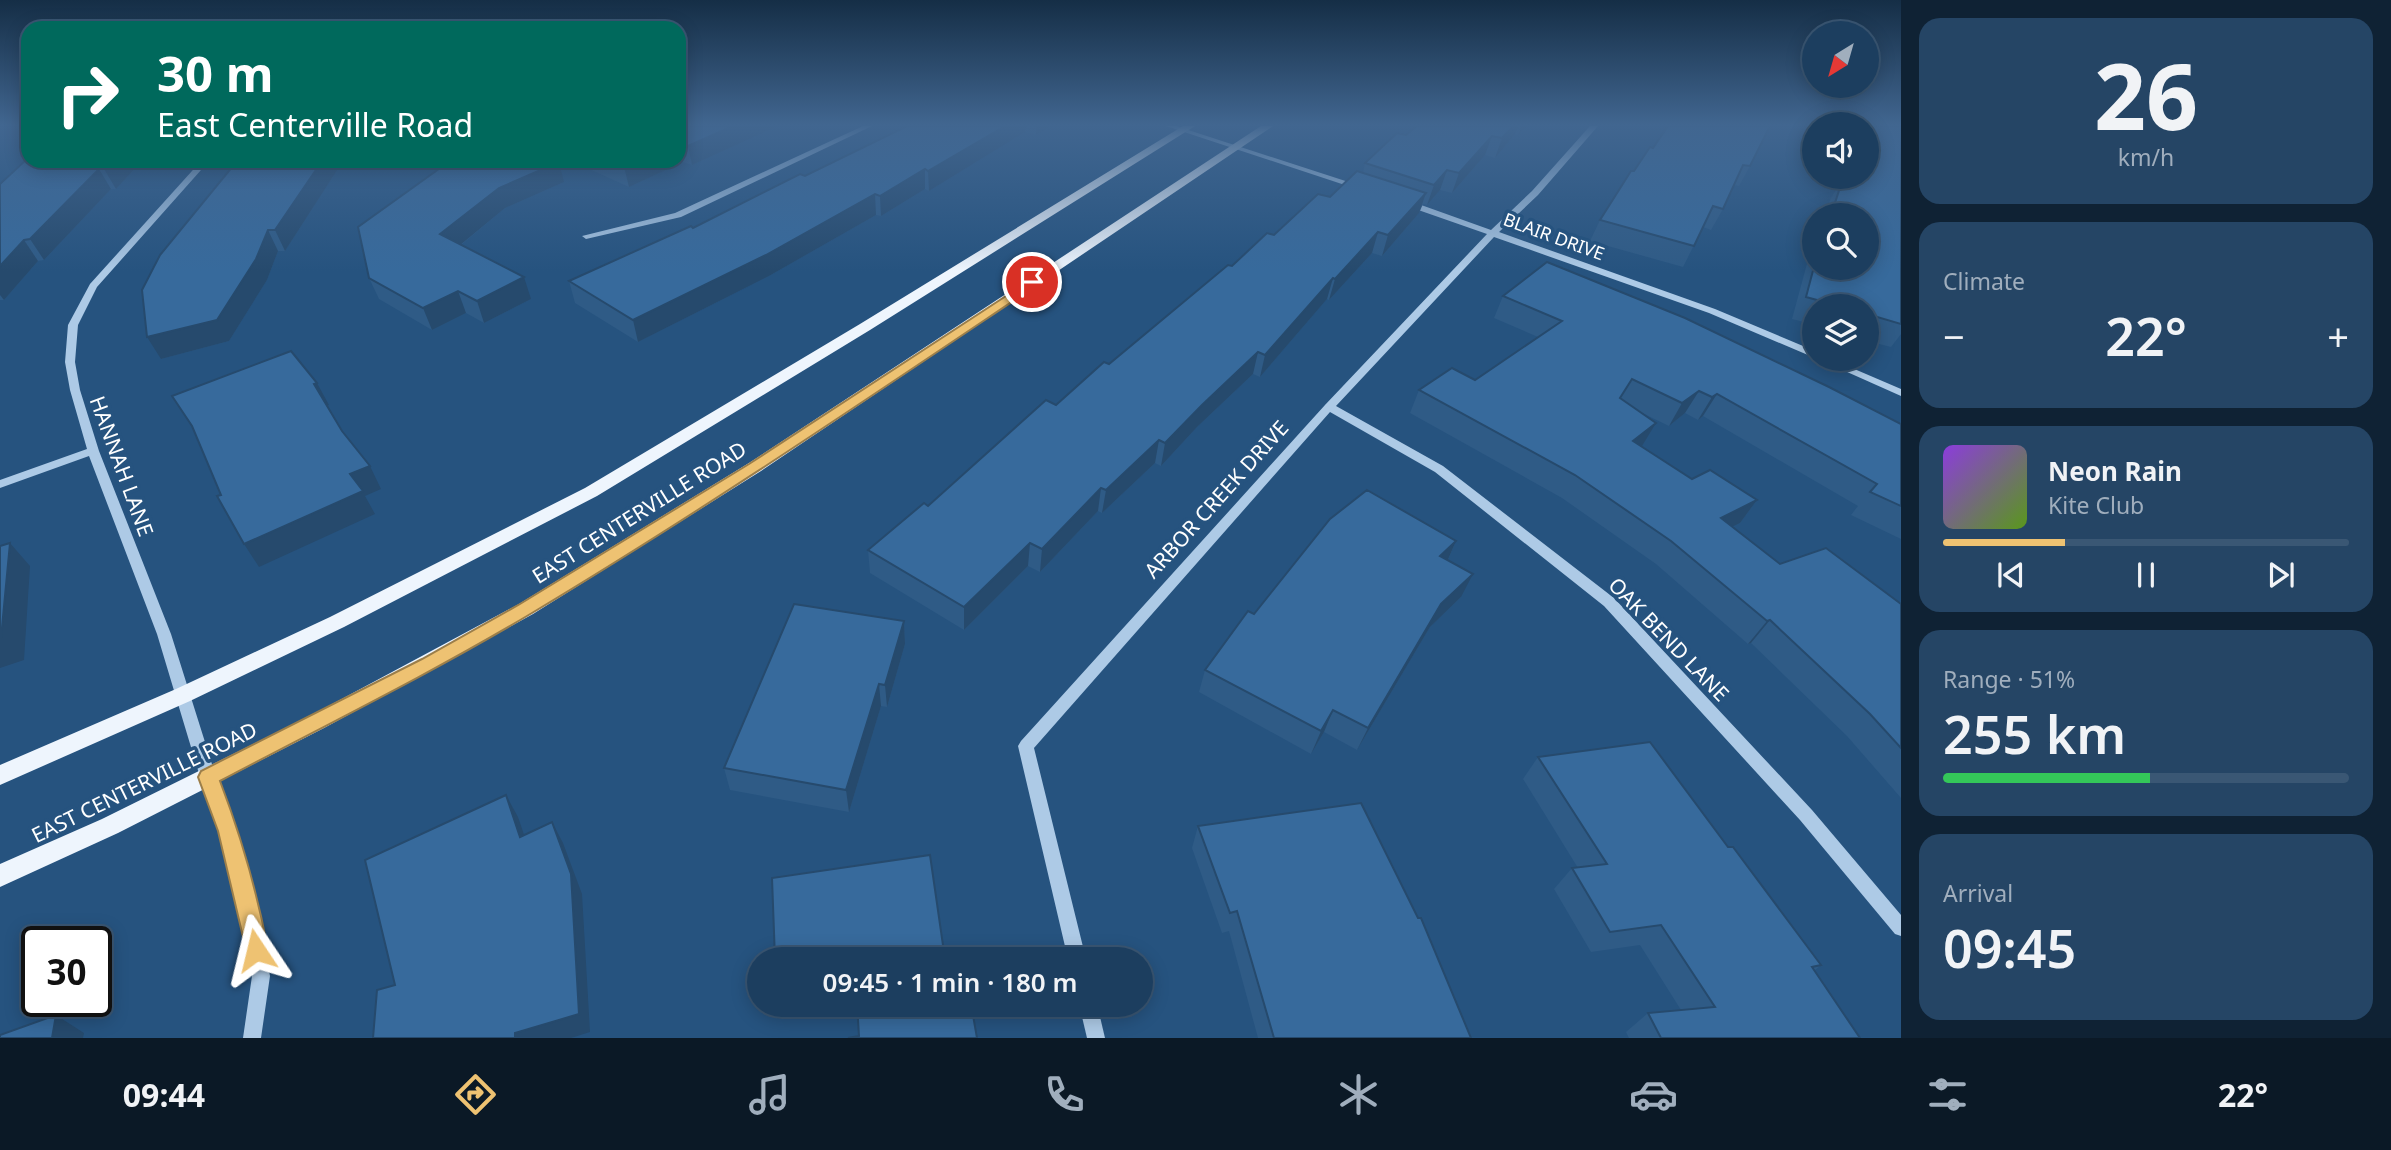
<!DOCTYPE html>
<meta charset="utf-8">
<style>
:root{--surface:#1c3e5f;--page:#254565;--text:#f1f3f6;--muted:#a0aebd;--line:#3a5774;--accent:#eec272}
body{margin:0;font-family:"Noto Sans",sans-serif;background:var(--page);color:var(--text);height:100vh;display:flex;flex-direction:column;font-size:26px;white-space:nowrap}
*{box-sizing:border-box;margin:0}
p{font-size:23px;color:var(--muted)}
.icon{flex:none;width:38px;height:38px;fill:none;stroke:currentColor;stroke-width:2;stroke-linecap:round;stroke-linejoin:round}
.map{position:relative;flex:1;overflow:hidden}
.panel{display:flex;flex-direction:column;gap:18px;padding:18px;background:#0f2234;width:490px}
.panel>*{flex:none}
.banner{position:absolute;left:21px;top:21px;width:665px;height:147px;border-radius:21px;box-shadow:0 4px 18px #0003,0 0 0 2px var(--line);background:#00695c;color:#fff;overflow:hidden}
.needle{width:46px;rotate:217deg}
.tools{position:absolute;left:1802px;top:21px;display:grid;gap:14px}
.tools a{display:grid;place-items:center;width:77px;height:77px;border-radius:50%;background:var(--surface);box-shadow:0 4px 18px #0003,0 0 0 2px var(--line);font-size:35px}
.speed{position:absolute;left:21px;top:926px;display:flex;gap:14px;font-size:35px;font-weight:700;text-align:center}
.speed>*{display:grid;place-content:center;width:91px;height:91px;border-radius:50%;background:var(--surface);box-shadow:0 4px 18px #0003,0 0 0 2px var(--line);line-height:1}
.speed .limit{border:4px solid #111;border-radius:10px;background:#fff;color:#111}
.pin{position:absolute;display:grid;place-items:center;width:60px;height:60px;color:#fff;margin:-30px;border:4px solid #fff;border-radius:50%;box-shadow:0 2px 7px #0007}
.me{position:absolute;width:77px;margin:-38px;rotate:350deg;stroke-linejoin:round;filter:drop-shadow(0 0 5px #0008)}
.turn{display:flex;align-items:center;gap:24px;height:147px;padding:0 21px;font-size:32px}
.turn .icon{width:91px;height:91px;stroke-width:2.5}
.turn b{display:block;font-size:49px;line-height:60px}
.big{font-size:52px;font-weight:600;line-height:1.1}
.panel .card{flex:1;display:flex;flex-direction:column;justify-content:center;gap:10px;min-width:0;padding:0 24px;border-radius:21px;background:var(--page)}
.panel .dial{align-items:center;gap:0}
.dial b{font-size:91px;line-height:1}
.song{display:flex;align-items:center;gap:21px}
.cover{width:84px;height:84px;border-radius:10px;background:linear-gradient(135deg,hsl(270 70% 55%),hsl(90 70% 35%))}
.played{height:7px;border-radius:4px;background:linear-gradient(90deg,var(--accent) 30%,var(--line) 30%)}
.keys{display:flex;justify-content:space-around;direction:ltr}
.heat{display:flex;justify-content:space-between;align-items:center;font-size:38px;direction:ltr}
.charge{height:10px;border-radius:5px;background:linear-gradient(90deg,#34c759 51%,var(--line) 0)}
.trip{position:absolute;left:747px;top:947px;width:406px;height:70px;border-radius:35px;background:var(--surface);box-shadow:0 4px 18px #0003,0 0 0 2px var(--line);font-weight:600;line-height:70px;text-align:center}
.tab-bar{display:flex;height:112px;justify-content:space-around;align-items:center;background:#0b1926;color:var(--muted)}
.tab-bar .icon{width:49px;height:49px}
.tab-bar .current{color:var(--accent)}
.tab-bar b{font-size:32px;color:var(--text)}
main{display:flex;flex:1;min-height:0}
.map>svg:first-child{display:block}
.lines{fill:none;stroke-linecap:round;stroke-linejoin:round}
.minor{fill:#adcae6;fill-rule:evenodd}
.major{fill:#eef5fd;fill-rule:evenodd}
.wall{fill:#2f5b86}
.shaded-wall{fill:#264a6d}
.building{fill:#376a9c;stroke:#264a6d;stroke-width:2}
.route{fill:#eec272;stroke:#9b7e4a;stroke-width:2}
.labels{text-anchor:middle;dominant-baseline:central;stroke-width:7;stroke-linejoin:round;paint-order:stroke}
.far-street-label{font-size:18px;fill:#fff;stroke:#26537f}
.street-label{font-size:21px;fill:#fff;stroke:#26537f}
</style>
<main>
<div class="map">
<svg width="1901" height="1038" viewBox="0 0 1901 1038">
<rect width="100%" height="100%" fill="#26537f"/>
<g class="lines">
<g class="minor">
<path d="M863 126H872L681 217 586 239 582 236 675 213Z"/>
<path d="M1166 126H1176L1364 187 1357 189Z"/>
<path d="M1590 126H1598L1538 195 1499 232 1715 309 1815 351V358L1709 313 1494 237 1336 406 1443 466 1614 598 1812 810 1901 915V936L1895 934 1800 820 1604 606 1435 472 1330 412 1034 748 1086 959H1068L1018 746 1021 741 1325 405 1487 234 1404 205V201H1410L1491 230 1532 191Z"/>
<path d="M201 161H209L97 287 78 325 75 362 80 390 99 451 171 634 216 777 237 831 255 898 270 976 261 1038H243L252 976 239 898 221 831 200 777 157 634 89 456 0 488V480L87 449 70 390 65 362 68 325 90 284Z"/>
<path d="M1818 359H1831L1901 389V396Z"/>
<path d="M1079 1004H1097L1105 1038H1087Z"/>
</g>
<g class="major">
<path d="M1183 126H1195L870 330 597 496 344 627 190 701 0 785V765L176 689 330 617 585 488 860 324Z"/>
<path d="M1261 126H1273L761 471 533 614 324 728 118 833 0 887V864L102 819 310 716 519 604 749 463Z"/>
</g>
</g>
<g class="wall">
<path d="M679 126H778L692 165 683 162 629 187 576 163 575 161H679Z"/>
<path d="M907 126H1051L1036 135 1025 132 929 191 925 189 881 216 876 215 769 276 638 342 575 303 569 281 693 228 805 176Z"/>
<path d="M1417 126H1527L1518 135 1515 134 1495 158 1485 155 1452 193 1440 190 1427 205 1423 204 1419 213 1382 256 1372 253 1329 300 1327 299 1260 377 1253 374 1197 427 1161 466 1155 463 1102 513 1098 511 1040 572 1028 566 964 630 870 573 868 550 928 506 1232 266 1330 197 1363 173 1365 163 1406 135Z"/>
<path d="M1867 126H1901V334L1891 347 1867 341V306H1815V325L1792 319 1815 234V268L1867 215H1824L1831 198 1843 178 1847 179V177H1867Z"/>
<path d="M1650 147 1750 166 1739 186 1734 185 1723 209 1711 230 1703 227 1683 267 1590 241 1600 220Z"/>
<path d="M28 161H142L116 189H111L44 260 38 261 4 300H0V184Z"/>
<path d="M343 161 285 251H278L267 280 229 341 161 359 142 290Z"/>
<path d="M564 182 505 208 461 245 531 299 484 323 466 313 432 330 379 299 369 278 358 227Z"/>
<path d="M1503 296 1901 424V539L1851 515 1858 506 1703 416 1698 420 1685 413 1669 426 1640 412 1642 446 1692 479 1757 500 1740 523 1732 527 1780 564 1901 604V798L1847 736 1751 643 1748 644 1656 564 1562 498 1410 413 1419 390 1475 380 1538 337 1494 318Z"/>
<path d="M1456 541 1448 560 1461 597 1430 627 1357 750 1324 732 1311 754 1199 692 1205 670 1254 614Z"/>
<path d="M904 621 905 644 887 707 881 706 849 812 730 790 724 768Z"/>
<path d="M1538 757 1728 847 1821 965 1814 971 1860 1038H1629L1626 1032 1648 1013 1681 1010 1640 945 1591 952 1554 889 1572 868H1578L1523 779Z"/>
<path d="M1198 826 1471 1038H1258L1229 931 1222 933 1192 848Z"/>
</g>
<g class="shaded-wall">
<path d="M733 126H778L692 165 688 146Z"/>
<path d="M1005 126H1026L1025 132 929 191 928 171Z"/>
<path d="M1036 126H1051L1036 135Z"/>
<path d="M1513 126H1518L1515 134 1495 158 1502 138Z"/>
<path d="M1522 126H1527L1518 135Z"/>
<path d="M1492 136 1485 155 1452 193 1459 173Z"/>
<path d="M679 142 683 162 629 187 624 167 637 161H679Z"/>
<path d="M112 161H142L116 189 104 169Z"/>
<path d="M322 161H343L285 251 275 230Z"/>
<path d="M559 162 564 182 505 208 448 255 440 234 499 188Z"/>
<path d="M99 169 111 189 44 260 30 239Z"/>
<path d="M925 169V189L881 216 880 196Z"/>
<path d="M1447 170 1440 190 1427 205 1434 185Z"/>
<path d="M1426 193 1419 213 1382 256 1388 235Z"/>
<path d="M875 194 876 215 769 276 638 342 633 320Z"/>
<path d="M268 230 278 251 267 280 229 341 161 359 147 337Z"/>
<path d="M1378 232 1372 253 1329 300 1335 279Z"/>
<path d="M24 240 38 261 4 300 0 295V266Z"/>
<path d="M524 277 531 299 484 323 477 301Z"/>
<path d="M1333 278 1327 299 1260 377 1265 355Z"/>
<path d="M458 291 466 313 432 330 423 308Z"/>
<path d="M1258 352 1253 374 1197 427 1161 466 1165 443 1202 405Z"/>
<path d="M317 383 329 405 326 406 314 384Z"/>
<path d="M1699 391 1685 413 1669 426 1682 403Z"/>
<path d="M1717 394 1703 416 1698 420 1712 397Z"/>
<path d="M1656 423 1642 446 1619 463 1633 441Z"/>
<path d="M1159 440 1155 463 1102 513 1106 490Z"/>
<path d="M370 466 381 489 365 496 375 514 259 567 244 544 350 474Z"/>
<path d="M1101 488 1098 511 1040 572 1042 549Z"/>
<path d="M1757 500 1740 523 1704 541 1721 518Z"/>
<path d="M1456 541 1446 564 1440 556Z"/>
<path d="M10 543 30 566 24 660 0 668V638Z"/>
<path d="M1030 543 1028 566 964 630V607Z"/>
<path d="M1473 574 1461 597 1430 627 1357 750 1368 728 1441 604Z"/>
<path d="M1770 620 1751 643 1748 644 1767 621Z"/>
<path d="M904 621 905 644 887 707 885 685Z"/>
<path d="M879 684 881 706 849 812 846 790Z"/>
<path d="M1333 710 1324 732 1311 754 1321 731Z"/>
<path d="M506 795 518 817 532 858 520 837Z"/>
<path d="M552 822 563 843 582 894 590 1032 571 1038H515V1033Z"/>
<path d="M56 1015 84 1033 83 1038H52Z"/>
</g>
<g class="building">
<path d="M679 126H733L688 146 679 142Z"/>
<path d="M907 126H1005L928 171 925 169 880 196 875 194 766 255 633 320 569 281 691 226 693 228 800 174 805 176Z"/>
<path d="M1417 126H1513L1502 138 1492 136 1459 173 1447 170 1434 185 1365 163 1397 133 1406 135Z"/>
<path d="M1668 126H1770L1750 166 1743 165 1723 209 1713 206 1694 246 1600 220 1631 171H1634L1650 147 1653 148Z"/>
<path d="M1869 126H1901V324L1867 314V306H1839L1806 297 1815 263V268H1867V215H1827L1830 205 1834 206 1843 178 1853 180 1854 177H1867V130Z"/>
<path d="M28 158V161H112L104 169H99L30 239 24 240 0 266V184Z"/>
<path d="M237 161H322L275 230H268L256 259 217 320 147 337 142 290 160 255Z"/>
<path d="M450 161H557L559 162 499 188 440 234 524 277 477 301 458 291 423 308 369 278 358 227Z"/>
<path d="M611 161H637L624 167Z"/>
<path d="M1357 171 1426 193 1388 235 1378 232 1335 279 1333 278 1265 355 1258 352 1202 405 1165 443 1159 440 1106 490 1101 488 1042 549 1030 543 964 607 868 550 924 503 928 506 1046 400 1056 405 1104 362 1109 364 1228 265 1232 266 1267 233 1274 235 1318 194 1330 197Z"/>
<path d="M1547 262 1685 318 1829 387 1901 424V506L1870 492 1877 484 1717 394 1712 397 1699 391 1682 403 1632 379 1620 398 1656 423 1633 441 1692 479 1710 470 1757 500 1721 518 1780 564 1826 548 1901 604V748L1870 714 1770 620 1767 621 1671 541 1575 475 1419 390 1452 368 1475 380 1562 321 1503 296Z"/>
<path d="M291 351 317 383 314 384 342 431 370 466 350 474 363 491 244 544 217 496 221 495 192 426 172 396Z"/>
<path d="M1367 490 1456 541 1440 556 1473 574 1441 604 1368 728 1333 710 1321 731 1205 670 1248 611 1254 614 1330 519Z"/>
<path d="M10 543 1 638H0V546Z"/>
<path d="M794 604 904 621 885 685 879 684 846 790 724 768Z"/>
<path d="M1650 742 1728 847H1733L1821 965 1812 967 1860 1038H1661L1648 1013 1715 1007 1661 925 1610 932 1572 868 1607 864 1538 757Z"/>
<path d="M506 795 520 837 552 822 571 874 579 1014 515 1033V1038H373L377 990 395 985 365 860Z"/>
<path d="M1361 803 1418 918H1421L1471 1038H1274L1237 911 1230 913 1198 826Z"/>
<path d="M930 855 945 959H775L772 878Z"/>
<path d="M857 1004H971L977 1038H848L859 1036Z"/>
<path d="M56 1015 52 1038H0V1035Z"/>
</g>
<linearGradient id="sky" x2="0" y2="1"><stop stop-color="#152e46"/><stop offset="0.46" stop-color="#416690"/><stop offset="1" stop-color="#416690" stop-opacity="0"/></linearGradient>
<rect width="1901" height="271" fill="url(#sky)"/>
<path class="route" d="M1032 279 1037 280V285C870 397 704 510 532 613 430 674 324 726 220 781 241 836 257 891 268 950L264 958 256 961 248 958 218 831 198 777 201 771 422 659 520 604 749 464Z"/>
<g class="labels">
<g class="far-street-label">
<text transform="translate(1554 236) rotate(20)">BLAIR DRIVE</text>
</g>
<g class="street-label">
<text transform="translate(122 466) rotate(70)">HANNAH LANE</text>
<text transform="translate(1216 499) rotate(-48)">ARBOR CREEK DRIVE</text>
<text transform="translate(639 512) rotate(-32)">EAST CENTERVILLE ROAD</text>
<text transform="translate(1669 639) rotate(46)">OAK BEND LANE</text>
<text transform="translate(144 782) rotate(-26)">EAST CENTERVILLE ROAD</text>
</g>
</g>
</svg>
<div class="tools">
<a><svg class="needle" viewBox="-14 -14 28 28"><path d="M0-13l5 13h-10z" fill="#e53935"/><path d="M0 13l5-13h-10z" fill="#a0aebd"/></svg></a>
<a><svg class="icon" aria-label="sound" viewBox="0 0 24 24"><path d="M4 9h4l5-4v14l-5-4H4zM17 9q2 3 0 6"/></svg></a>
<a><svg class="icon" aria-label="search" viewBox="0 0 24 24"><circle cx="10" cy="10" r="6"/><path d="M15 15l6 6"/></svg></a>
<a><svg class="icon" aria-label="layers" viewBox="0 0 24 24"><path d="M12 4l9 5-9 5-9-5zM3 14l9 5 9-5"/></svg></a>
</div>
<div class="speed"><div class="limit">30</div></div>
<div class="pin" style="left:1032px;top:282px;background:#d93025"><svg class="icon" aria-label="arrive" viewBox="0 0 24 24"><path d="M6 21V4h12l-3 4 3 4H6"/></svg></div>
<svg class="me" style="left:256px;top:950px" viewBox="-20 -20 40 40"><path d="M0-17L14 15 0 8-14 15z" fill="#eec272" stroke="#fff" stroke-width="4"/></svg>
<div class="trip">09:45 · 1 min · 180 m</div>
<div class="banner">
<div class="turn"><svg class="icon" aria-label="right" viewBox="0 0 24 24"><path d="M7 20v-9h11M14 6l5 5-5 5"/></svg><div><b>30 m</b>East Centerville Road</div></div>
</div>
</div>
<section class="panel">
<div class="card dial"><b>26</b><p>km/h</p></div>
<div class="card"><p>Climate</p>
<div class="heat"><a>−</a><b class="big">22°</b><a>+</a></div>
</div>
<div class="card">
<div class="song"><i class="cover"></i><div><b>Neon Rain</b><p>Kite Club</p></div></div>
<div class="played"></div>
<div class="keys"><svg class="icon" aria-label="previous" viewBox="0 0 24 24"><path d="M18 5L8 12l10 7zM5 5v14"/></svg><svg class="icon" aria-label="pause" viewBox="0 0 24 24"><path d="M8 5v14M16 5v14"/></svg><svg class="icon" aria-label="next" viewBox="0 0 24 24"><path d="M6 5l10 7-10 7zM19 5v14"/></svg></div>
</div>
<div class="card"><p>Range · 51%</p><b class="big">255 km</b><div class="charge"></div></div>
<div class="card"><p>Arrival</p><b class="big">09:45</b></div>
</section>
</main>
<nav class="tab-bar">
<b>09:44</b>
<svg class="icon current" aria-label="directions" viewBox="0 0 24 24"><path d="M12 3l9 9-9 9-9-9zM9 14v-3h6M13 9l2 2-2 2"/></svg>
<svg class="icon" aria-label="music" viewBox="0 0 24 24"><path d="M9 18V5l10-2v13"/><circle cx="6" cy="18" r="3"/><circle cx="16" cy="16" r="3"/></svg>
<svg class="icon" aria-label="phone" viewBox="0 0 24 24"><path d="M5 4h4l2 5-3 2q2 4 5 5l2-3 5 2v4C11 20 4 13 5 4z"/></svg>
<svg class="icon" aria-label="climate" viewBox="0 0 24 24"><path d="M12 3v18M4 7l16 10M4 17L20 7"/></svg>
<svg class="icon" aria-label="car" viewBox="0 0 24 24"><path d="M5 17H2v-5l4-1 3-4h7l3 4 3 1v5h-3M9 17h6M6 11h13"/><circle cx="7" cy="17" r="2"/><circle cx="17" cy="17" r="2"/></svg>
<svg class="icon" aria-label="filters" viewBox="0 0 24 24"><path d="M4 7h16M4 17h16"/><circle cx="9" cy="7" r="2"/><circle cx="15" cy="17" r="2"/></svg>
<b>22°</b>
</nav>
